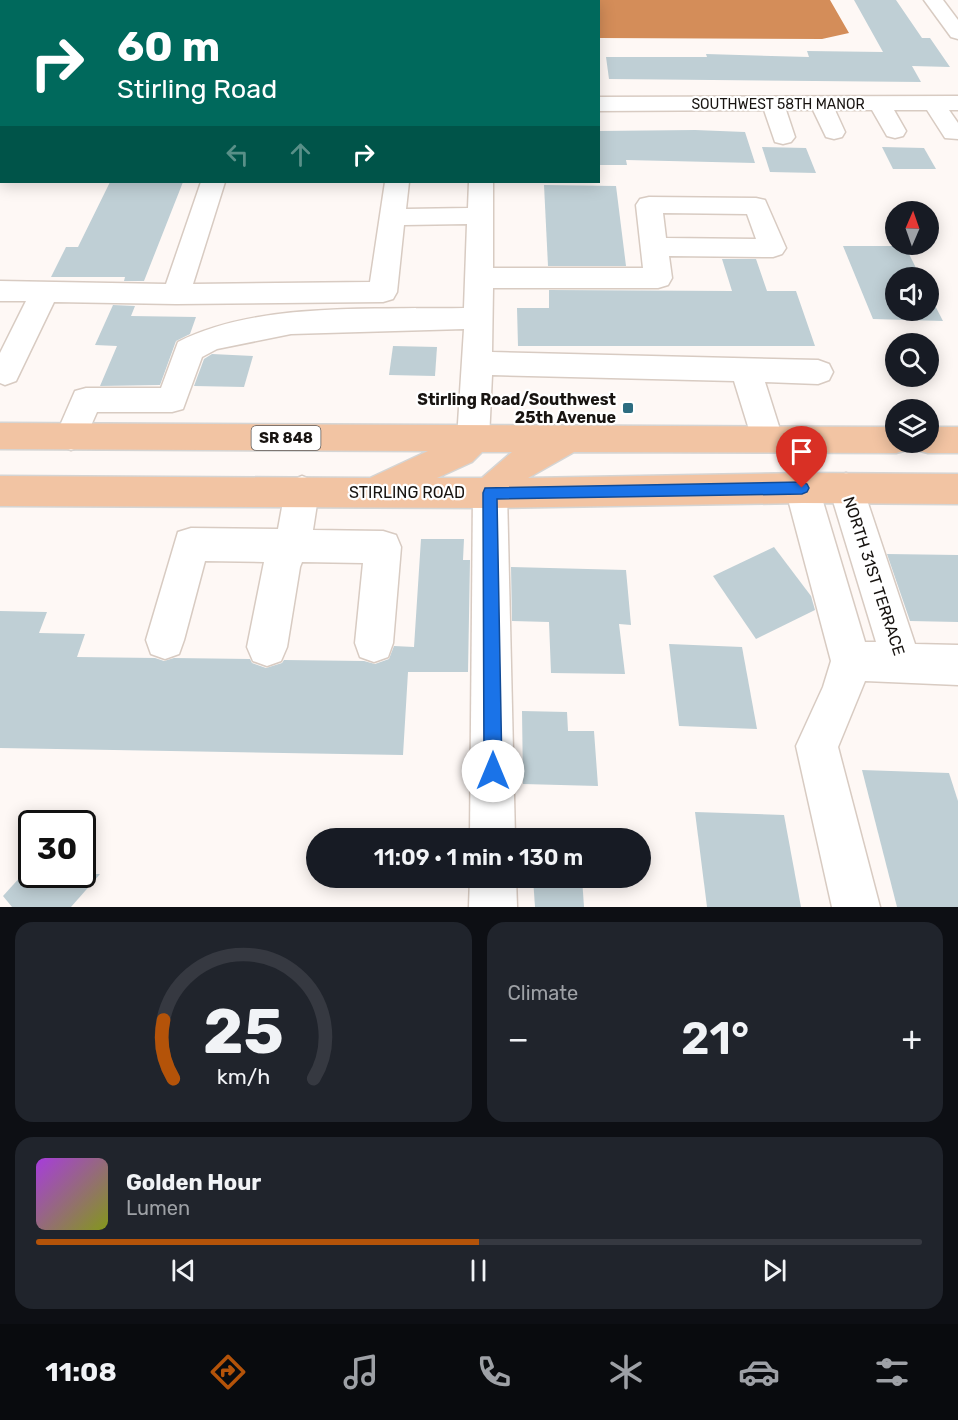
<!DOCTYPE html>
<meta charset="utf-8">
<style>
:root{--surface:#171b24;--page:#20242c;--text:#f1f3f6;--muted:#9ea1a6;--line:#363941;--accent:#b45309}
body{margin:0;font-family:Rubik,sans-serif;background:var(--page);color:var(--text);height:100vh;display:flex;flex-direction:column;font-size:22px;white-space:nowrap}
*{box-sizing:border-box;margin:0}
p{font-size:20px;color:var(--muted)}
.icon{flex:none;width:33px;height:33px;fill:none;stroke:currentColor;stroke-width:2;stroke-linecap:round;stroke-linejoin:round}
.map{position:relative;height:907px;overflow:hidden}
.panel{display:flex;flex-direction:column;gap:15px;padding:15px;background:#0d0f14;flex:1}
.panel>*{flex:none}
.guide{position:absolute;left:0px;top:0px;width:600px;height:183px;box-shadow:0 3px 15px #0003;background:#00695c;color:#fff;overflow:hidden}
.needle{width:39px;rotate:2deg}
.fabs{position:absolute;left:885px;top:201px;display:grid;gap:12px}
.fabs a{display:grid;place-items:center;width:54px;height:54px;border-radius:50%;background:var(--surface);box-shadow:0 3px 15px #0003;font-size:30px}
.speed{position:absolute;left:18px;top:810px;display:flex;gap:12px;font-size:30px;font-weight:700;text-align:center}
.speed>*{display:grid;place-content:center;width:78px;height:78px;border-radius:50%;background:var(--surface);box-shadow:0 3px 15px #0003;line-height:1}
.speed .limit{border:3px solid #111;border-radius:9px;background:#fff;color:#111}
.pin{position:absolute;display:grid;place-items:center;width:51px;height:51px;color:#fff;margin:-62px -26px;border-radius:50% 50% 50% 0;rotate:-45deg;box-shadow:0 0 6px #0007}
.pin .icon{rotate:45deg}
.me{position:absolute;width:66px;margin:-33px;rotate:0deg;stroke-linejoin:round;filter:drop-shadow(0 0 4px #0008)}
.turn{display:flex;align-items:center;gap:21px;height:126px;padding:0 18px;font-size:27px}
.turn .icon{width:78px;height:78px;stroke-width:2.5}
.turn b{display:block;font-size:42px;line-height:51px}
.lanes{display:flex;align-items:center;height:57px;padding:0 18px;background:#0003;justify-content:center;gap:30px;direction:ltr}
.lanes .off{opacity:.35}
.big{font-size:45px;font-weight:600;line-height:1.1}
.panel .card{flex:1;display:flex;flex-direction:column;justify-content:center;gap:9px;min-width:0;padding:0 21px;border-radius:18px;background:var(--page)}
.panel .dial{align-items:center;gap:0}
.dial svg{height:156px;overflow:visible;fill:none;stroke:var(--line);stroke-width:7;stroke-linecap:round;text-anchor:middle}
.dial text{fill:var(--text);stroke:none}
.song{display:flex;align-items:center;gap:18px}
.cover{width:72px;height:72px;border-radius:9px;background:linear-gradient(135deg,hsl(280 70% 55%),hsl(70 70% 35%))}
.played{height:6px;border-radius:3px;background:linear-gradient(90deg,var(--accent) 50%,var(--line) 50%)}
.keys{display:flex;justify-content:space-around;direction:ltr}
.heat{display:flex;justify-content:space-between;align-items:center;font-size:33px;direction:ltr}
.panel .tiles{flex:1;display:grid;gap:15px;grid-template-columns:1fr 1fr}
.card:last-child{grid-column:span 2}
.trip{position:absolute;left:306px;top:828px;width:345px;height:60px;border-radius:30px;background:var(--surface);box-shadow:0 3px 15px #0003;font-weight:600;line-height:60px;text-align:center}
.tabs{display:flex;height:96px;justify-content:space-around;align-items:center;background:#090b0e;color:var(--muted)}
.tabs .icon{width:42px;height:42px}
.tabs .selected{color:var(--accent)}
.tabs b{font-size:27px;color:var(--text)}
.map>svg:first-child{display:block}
.water{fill:#d48d59}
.building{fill:#bfcfd5}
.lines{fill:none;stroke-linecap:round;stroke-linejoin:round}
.minor-casing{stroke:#d8cbc2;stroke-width:3}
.major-casing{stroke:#d5d5d4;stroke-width:3}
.minor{fill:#fff;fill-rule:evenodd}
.major{fill:#f2c4a3;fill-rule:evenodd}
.route{fill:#1a73e8;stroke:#114b97;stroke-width:1.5}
.poi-dot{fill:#2d6d81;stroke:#fff;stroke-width:2}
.labels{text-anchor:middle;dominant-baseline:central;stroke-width:4.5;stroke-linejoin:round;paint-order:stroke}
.far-street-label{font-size:14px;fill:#181411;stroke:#fff}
.shield{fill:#fff;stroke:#5d5a58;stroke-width:1.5}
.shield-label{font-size:15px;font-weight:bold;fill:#181411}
.poi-label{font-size:16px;font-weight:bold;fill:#181411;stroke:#fff;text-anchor:end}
.street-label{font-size:16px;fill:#181411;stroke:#fff}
</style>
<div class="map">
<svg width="958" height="907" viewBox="0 0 958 907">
<rect width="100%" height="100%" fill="#fef8f5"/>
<path class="water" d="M86 0H830L849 33 822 39 599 38 598 2Z"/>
<g class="building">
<path d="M854 0H896L922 38H930L950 67 912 66 921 82 609 79 606 57H707L706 54 809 57 807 51 883 52Z"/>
<path d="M695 130 745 132 755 163 626 160 627 165H598V131Z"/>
<path d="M762 147 806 148 816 173 770 172Z"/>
<path d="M882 147 924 148 936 169H893Z"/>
<path d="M110 182H183L144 281H124L125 277H51L66 247H78Z"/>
<path d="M544 185 616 186 626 266H548Z"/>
<path d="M843 246H905L921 278H896V310H928V292L943 321 873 319Z"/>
<path d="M722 259H756L767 291H796L815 346H518L517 308H549V290L732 291Z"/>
<path d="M113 305 135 306 131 316 196 317 190 334 176 341 160 385 100 386 117 346 95 345Z"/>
<path d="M393 346 437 347 435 376 389 375Z"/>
<path d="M212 354 253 356 244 387 194 386 204 359Z"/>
<path d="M421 539H464L463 560H470L468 672H408L403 755 0 748V611L47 612 39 633 85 634 77 657 155 658 164 661 174 658 250 659 252 663 266 668 282 663 284 660 364 661 375 664 389 659 394 646 414 647Z"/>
<path d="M774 547 811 596 815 610 756 639 713 576Z"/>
<path d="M887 554 958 555V622L910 621Z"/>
<path d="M511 567 626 570 631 625 619 624 625 674 551 673 549 622 512 621Z"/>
<path d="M669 644 742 647 757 729 679 726Z"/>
<path d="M522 711 567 712 568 731H594L598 786 523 784Z"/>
<path d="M862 770 949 773 958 801V907H897Z"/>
<path d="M695 812 784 815 801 907H707Z"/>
<path d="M23 874H100L71 907H12L3 896Z"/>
<path d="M533 878H582L584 907H535Z"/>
</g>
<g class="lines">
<defs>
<g id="minor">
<path d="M924 0H943L958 20V39L951 37Z"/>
<path d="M958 96V110H949L958 123V139L945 138 927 110H894L906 131 903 136 895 138 887 136 872 110H835L845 132 842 137 834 139 826 137 813 110H786L795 137 791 142 783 144 775 142 764 110 598 111V97Z"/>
<rect x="0" y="97" width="2" height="14"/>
<rect x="0" y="131" width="2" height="14"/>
<path d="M201 182H225L193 284 370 282 385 182H409L406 209 468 208 469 182H493V268H643L636 205 640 199 649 197 756 198 765 200 786 248 782 254 773 257 669 256 672 278 668 285 658 288H493L492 352 818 360 829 364 833 372 829 380 818 384 765 382 783 439 779 449 767 452 755 449 734 381 492 375 489 439 485 449 473 452 461 449 457 439 464 329 291 334 217 349 202 357 183 409 172 412H97L82 446 71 450 60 446 55 437 75 391 86 388H161L178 342C258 301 376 310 464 308L467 224 404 225 397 292 393 299 383 302 176 304 54 302 16 381 5 385 0 383V353L26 301H0V281L166 284ZM663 213 747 214 756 239 666 238Z"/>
<path d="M802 473 814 478 819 488 865 642H876L829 488 834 478 846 473 858 478 863 488 915 644 958 645V685L865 681 838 747 880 907H832L796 746 823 687 831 661 785 488 790 478Z"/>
<path d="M302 476 314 481 319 491 313 530 383 531 396 535 401 547 393 643 388 657 374 662 360 657 355 643 363 563 302 562 300 567 287 647 281 661 267 666 253 661 247 647 264 562 205 561 184 640 179 654 165 659 151 654 146 640 178 532 191 528 278 529 285 491 290 481Z"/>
<path d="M490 478 502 482 507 493 515 838H470L473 493 478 482Z"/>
<path d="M470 878H516L517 907H469Z"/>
</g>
<g id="major">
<path d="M0 423 896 427V442H911L908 450 896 453 574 452 528 478 802 473 958 474V504L802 503 490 508 0 506V476L370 478 428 451 0 449ZM482 452H512L482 478H437L472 462Z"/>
<path d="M928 427H958V453H928L916 450 913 442H928Z"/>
</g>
</defs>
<use href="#minor" class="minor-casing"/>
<use href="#major" class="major-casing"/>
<use href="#minor" class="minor"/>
<use href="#major" class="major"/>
</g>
<path class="route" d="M802 482 807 484 809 488 807 492 802 494 497 499 502 771 499 777 493 780 486 777 484 771 483 493 485 488Z"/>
<rect class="poi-dot" x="622" y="402" width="12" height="12" rx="3"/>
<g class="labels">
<g class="far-street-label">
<text x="778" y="104">SOUTHWEST 58TH MANOR</text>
</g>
<rect class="shield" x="251.5" y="426" width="69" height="24" rx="4.5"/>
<g class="shield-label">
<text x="286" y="438">SR 848</text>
</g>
<g class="poi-label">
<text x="616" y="399">Stirling Road/Southwest<tspan x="616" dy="18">25th Avenue</tspan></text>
</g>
<g class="street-label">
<text x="407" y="492">STIRLING ROAD</text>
<text transform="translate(874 576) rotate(72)">NORTH 31ST TERRACE</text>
</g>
</g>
</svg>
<div class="fabs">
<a><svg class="needle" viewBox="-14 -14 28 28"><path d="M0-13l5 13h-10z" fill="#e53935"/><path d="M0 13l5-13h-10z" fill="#9ea1a6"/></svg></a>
<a><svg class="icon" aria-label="sound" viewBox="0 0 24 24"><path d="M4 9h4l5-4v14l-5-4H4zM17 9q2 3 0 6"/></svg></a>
<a><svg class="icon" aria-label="search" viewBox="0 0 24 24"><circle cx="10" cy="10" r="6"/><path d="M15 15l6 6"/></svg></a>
<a><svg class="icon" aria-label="layers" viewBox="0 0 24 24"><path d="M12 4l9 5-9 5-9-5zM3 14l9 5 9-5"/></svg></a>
</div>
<div class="speed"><div class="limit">30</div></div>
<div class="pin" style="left:802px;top:488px;background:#d93025"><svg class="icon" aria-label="arrive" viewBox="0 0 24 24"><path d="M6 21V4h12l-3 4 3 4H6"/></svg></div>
<svg class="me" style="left:493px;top:771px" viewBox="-20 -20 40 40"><circle r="19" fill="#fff"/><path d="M0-13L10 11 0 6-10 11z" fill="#1a73e8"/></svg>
<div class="trip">11:09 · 1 min · 130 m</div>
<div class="guide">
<div class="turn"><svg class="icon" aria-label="right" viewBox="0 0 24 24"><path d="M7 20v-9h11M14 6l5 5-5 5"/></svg><div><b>60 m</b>Stirling Road</div></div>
<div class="lanes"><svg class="icon off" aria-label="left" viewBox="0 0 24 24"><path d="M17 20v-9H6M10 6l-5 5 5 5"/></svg><svg class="icon off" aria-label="ahead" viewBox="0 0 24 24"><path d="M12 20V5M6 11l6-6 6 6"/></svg><svg class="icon" aria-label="right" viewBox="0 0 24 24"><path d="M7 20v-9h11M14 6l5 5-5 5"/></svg></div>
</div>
</div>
<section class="panel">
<div class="tiles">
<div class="card dial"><svg viewBox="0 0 100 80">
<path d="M14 69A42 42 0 1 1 86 69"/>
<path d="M14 69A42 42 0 0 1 9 39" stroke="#b45309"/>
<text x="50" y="56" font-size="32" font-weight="700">25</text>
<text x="50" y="72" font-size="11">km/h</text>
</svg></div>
<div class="card"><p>Climate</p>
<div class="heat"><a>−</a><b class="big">21°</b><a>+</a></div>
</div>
<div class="card">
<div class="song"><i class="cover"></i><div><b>Golden Hour</b><p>Lumen</p></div></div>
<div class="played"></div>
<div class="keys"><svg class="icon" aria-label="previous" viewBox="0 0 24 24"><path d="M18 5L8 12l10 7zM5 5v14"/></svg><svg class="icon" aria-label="pause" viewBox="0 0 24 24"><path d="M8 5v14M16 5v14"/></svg><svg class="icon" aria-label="next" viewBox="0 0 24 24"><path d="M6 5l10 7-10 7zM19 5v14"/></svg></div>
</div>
</div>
</section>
<nav class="tabs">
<b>11:08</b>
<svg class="icon selected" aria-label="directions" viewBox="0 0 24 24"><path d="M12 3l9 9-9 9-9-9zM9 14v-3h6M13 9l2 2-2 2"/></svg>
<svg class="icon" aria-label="music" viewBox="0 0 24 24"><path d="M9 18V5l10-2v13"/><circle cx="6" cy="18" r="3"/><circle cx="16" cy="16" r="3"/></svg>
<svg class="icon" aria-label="phone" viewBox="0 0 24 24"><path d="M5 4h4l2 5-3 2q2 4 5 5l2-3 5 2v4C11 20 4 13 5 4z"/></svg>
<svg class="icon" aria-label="climate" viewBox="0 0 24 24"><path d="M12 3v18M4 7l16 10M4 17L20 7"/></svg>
<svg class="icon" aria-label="car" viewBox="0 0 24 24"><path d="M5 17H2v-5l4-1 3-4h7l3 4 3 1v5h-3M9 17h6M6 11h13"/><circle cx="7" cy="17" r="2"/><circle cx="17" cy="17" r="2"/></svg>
<svg class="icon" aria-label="filters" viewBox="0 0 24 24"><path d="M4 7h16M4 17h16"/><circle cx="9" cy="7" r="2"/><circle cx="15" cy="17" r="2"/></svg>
</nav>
